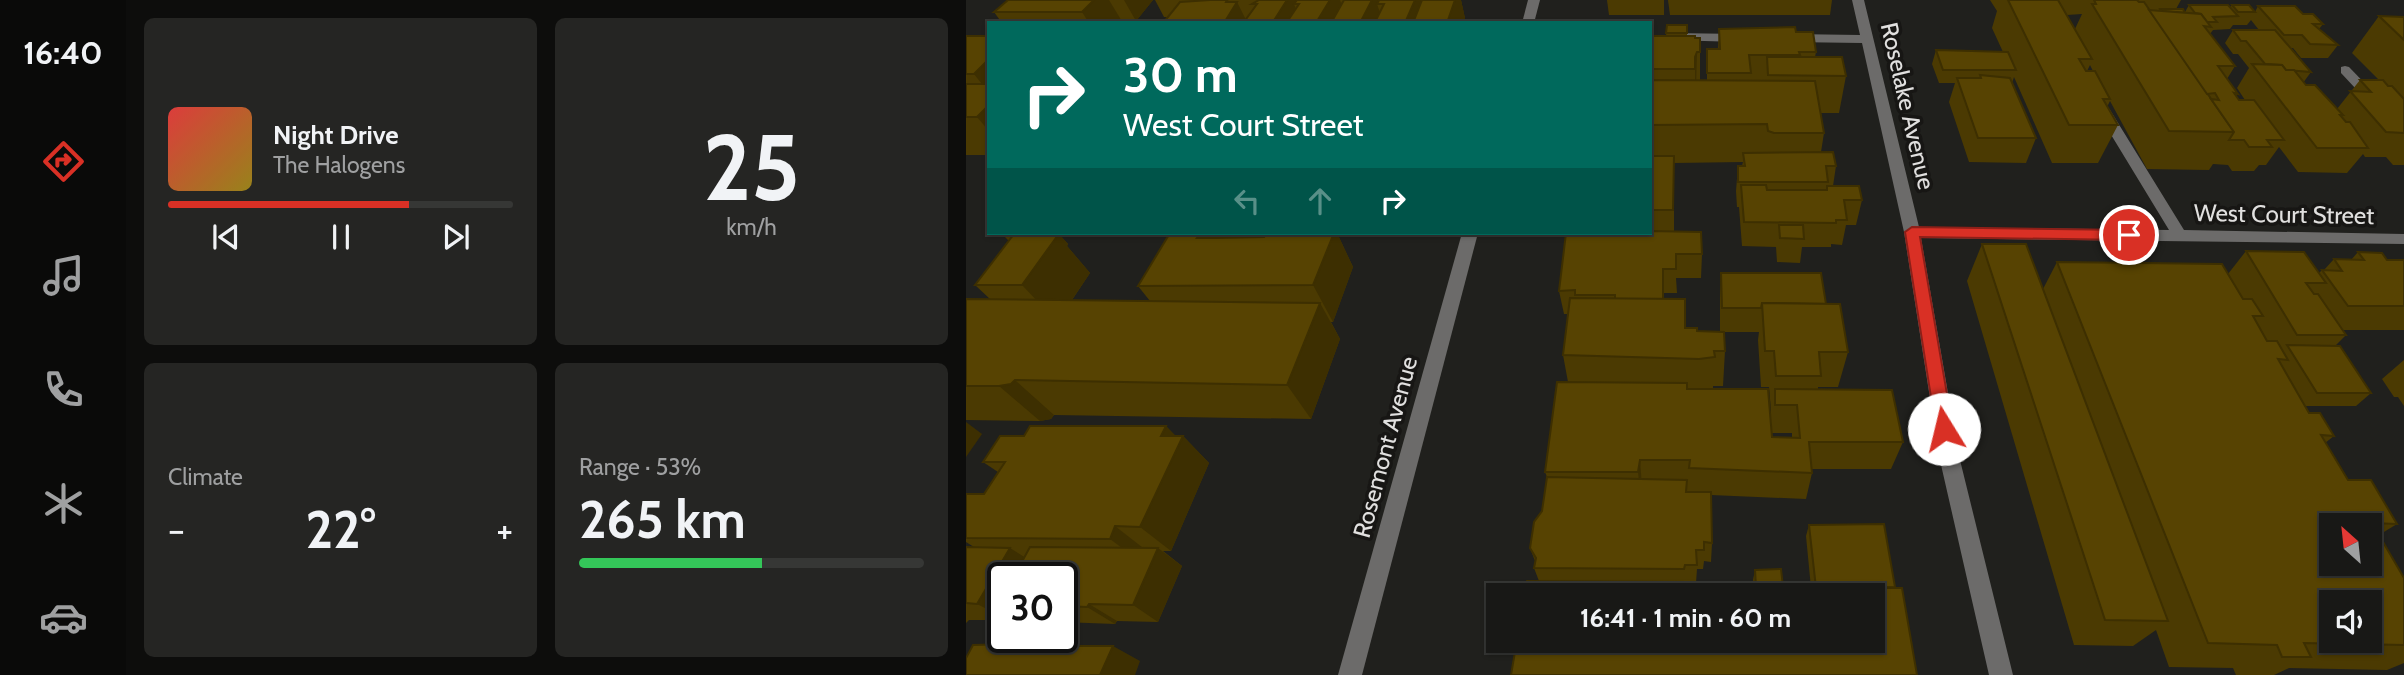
<!DOCTYPE html>
<meta charset="utf-8">
<style>
:root{--surface:#181816;--page:#252523;--text:#f1f3f6;--muted:#9fa0a1;--line:#363735;--accent:#d93025}
body{margin:0;font-family:Cabin,sans-serif;background:var(--page);color:var(--text);height:100vh;display:flex;flex-direction:column;font-size:26px;white-space:nowrap}
*{box-sizing:border-box;margin:0}
p{font-size:23px;color:var(--muted)}
.icon{flex:none;width:38px;height:38px;fill:none;stroke:currentColor;stroke-width:2;stroke-linecap:round;stroke-linejoin:round}
.map{position:relative;flex:1;overflow:hidden}
.panel{display:flex;flex-direction:column;gap:18px;padding:18px;background:#0d0d0c;width:840px}
.panel>*{flex:none}
.hud{position:absolute;left:21px;top:21px;width:665px;height:214px;border-radius:0px;box-shadow:0 2px 5px #0004,0 0 0 2px var(--line);background:#00695c;color:#fff;overflow:hidden}
.needle{width:46px;rotate:333deg}
.tools{position:absolute;left:1353px;top:513px;display:grid;gap:14px}
.tools a{display:grid;place-items:center;width:63px;height:63px;border-radius:0px;background:var(--surface);box-shadow:0 2px 5px #0004,0 0 0 2px var(--line);font-size:35px}
.speed{position:absolute;left:21px;top:562px;display:flex;gap:14px;font-size:35px;font-weight:700;text-align:center}
.speed>*{display:grid;place-content:center;width:91px;height:91px;border-radius:50%;background:var(--surface);box-shadow:0 2px 5px #0004,0 0 0 2px var(--line);line-height:1}
.speed .limit{border:4px solid #111;border-radius:10px;background:#fff;color:#111}
.pin{position:absolute;display:grid;place-items:center;width:60px;height:60px;color:#fff;margin:-30px;border:4px solid #fff;border-radius:50%;box-shadow:0 2px 7px #0007}
.me{position:absolute;width:77px;margin:-38px;rotate:351deg;stroke-linejoin:round;filter:drop-shadow(0 0 5px #0008)}
.turn{display:flex;align-items:center;gap:24px;height:147px;padding:0 21px;font-size:32px}
.turn .icon{width:91px;height:91px;stroke-width:2.5}
.turn b{display:block;font-size:49px;line-height:60px}
.lanes{display:flex;align-items:center;height:66px;padding:0 21px;background:#0003;justify-content:center;gap:35px;direction:ltr}
.lanes .off{opacity:.35}
.big{font-size:52px;font-weight:700;line-height:1.1}
.panel .card{flex:1;display:flex;flex-direction:column;justify-content:center;gap:10px;min-width:0;padding:0 24px;border-radius:10px;background:var(--page)}
.panel .dial{align-items:center;gap:0}
.dial b{font-size:91px;line-height:1}
.song{display:flex;align-items:center;gap:21px}
.cover{width:84px;height:84px;border-radius:10px;background:linear-gradient(135deg,hsl(0 70% 55%),hsl(50 70% 35%))}
.played{height:7px;border-radius:4px;background:linear-gradient(90deg,var(--accent) 70%,var(--line) 70%)}
.keys{display:flex;justify-content:space-around;direction:ltr}
.heat{display:flex;justify-content:space-between;align-items:center;font-size:38px;direction:ltr}
.charge{height:10px;border-radius:5px;background:linear-gradient(90deg,#34c759 53%,var(--line) 0)}
.panel .tiles{flex:1;display:grid;gap:18px;grid-template-columns:repeat(2,1fr)}
.trip{position:absolute;left:520px;top:583px;width:399px;height:70px;border-radius:0px;background:var(--surface);box-shadow:0 2px 5px #0004,0 0 0 2px var(--line);font-weight:700;line-height:70px;text-align:center}
main{display:flex;flex:1;min-height:0}
.tabs{display:flex;flex-direction:column;width:126px;justify-content:space-around;align-items:center;background:#0a0a09;color:var(--muted)}
.tabs .icon{width:49px;height:49px}
.tabs .current{color:var(--accent)}
.tabs b{font-size:32px;color:var(--text)}
.map>svg:first-child{display:block}
.lines{fill:none;stroke-linecap:round;stroke-linejoin:round}
.minor{fill:#6c6b6a;fill-rule:evenodd}
.wall{fill:#4b3a02;fill-rule:evenodd}
.shaded-wall{fill:#3d2f01}
.building{fill:#574302;stroke:#3d2f01;stroke-width:2;fill-rule:evenodd}
.route{fill:#d93025;stroke:#8d1f18;stroke-width:2}
.labels{text-anchor:middle;dominant-baseline:central;stroke-width:7;stroke-linejoin:round;paint-order:stroke}
.street-label{font-size:24px;fill:#e1e0df;stroke:#171614}
</style>
<main>
<nav class="tabs">
<b>16:40</b>
<svg class="icon current" aria-label="directions" viewBox="0 0 24 24"><path d="M12 3l9 9-9 9-9-9zM9 14v-3h6M13 9l2 2-2 2"/></svg>
<svg class="icon" aria-label="music" viewBox="0 0 24 24"><path d="M9 18V5l10-2v13"/><circle cx="6" cy="18" r="3"/><circle cx="16" cy="16" r="3"/></svg>
<svg class="icon" aria-label="phone" viewBox="0 0 24 24"><path d="M5 4h4l2 5-3 2q2 4 5 5l2-3 5 2v4C11 20 4 13 5 4z"/></svg>
<svg class="icon" aria-label="climate" viewBox="0 0 24 24"><path d="M12 3v18M4 7l16 10M4 17L20 7"/></svg>
<svg class="icon" aria-label="car" viewBox="0 0 24 24"><path d="M5 17H2v-5l4-1 3-4h7l3 4 3 1v5h-3M9 17h6M6 11h13"/><circle cx="7" cy="17" r="2"/><circle cx="17" cy="17" r="2"/></svg>
</nav>
<section class="panel">
<div class="tiles">
<div class="card">
<div class="song"><i class="cover"></i><div><b>Night Drive</b><p>The Halogens</p></div></div>
<div class="played"></div>
<div class="keys"><svg class="icon" aria-label="previous" viewBox="0 0 24 24"><path d="M18 5L8 12l10 7zM5 5v14"/></svg><svg class="icon" aria-label="pause" viewBox="0 0 24 24"><path d="M8 5v14M16 5v14"/></svg><svg class="icon" aria-label="next" viewBox="0 0 24 24"><path d="M6 5l10 7-10 7zM19 5v14"/></svg></div>
</div>
<div class="card dial"><b>25</b><p>km/h</p></div>
<div class="card"><p>Climate</p>
<div class="heat"><a>−</a><b class="big">22°</b><a>+</a></div>
</div>
<div class="card"><p>Range · 53%</p><b class="big">265 km</b><div class="charge"></div></div>
</div>
</section>
<div class="map">
<svg width="1438" height="675" viewBox="0 0 1438 675">
<rect width="100%" height="100%" fill="#20201d"/>
<g class="lines">
<g class="minor">
<path d="M562 0H574L568 23H556Z"/>
<path d="M886 0H898L953 227 1203 230 1130 110 1137 106 1144 110 1218 230 1438 234V244L955 238 993 456 1047 675H1023L973 456 938 232 896 43 824 42 818 38 824 34 894 35Z"/>
<path d="M705 33 775 34 781 38 775 42 701 40 699 37Z"/>
<path d="M1379 66 1383 67 1438 124V136L1433 135 1375 73V67Z"/>
<path d="M496 233H512L396 675H372Z"/>
</g>
</g>
<g class="wall">
<path d="M42 0H187L170 21 155 20 157 23H36L28 12Z"/>
<path d="M189 0H495L500 23H197L201 17H198Z"/>
<path d="M641 0H698V15H643Z"/>
<path d="M702 0H866L864 15H704Z"/>
<path d="M1024 0H1215L1210 9 1219 12 1223 5 1264 7 1266 5 1289 12 1292 6 1337 14 1357 24 1353 29 1372 45 1362 58H1335L1327 48H1325L1345 72 1337 83 1371 109 1394 80H1413L1386 53 1413 16 1438 17V165H1427L1420 157H1399L1397 154 1381 173 1332 172 1313 147 1300 165H1293L1288 171H1266L1262 165 1247 164 1243 170 1181 169 1144 101 1141 107 1152 125 1132 163H1086L1048 77 1046 83 1070 138 1060 163 1003 162 983 102 989 83H973L966 64 970 50 1037 52 1026 28 1031 11ZM1116 14 1109 29 1101 15ZM1285 20 1293 30H1267L1259 43 1267 54H1272L1283 68 1271 88 1279 100H1273L1270 96 1272 94 1261 79 1269 66 1244 34 1247 30 1264 29 1267 25H1281ZM1124 65 1127 71H1121Z"/>
<path d="M701 25H721V36L734 38V80H741V49H752L753 29 830 32 850 52 849 57 880 76 873 113H855L858 133 855 152 870 166 867 186 896 200 890 225H880L876 245 865 244V247H836L834 263 811 262 810 247 776 246 773 207H771L770 191 772 166H776L777 162 708 163V232L736 254 735 278H710L711 293H698V299L719 328 731 331 754 332V297L755 273 860 304 882 352 872 387H852V389L937 442 925 469H846V473L840 499 745 495 746 543 745 562 738 561 737 569H731L730 583 573 581 568 568 569 561 564 548 576 511 581 477 579 472 602 382 597 355 602 314H598L593 291 684 233V36H700ZM758 332H793L792 340 795 387H803L805 411 804 417 747 389V386H757L759 351ZM806 433H826V438L806 437Z"/>
<rect x="0" y="36" width="23" height="119"/>
<path d="M35 233H92L102 244 101 246 124 273 106 300 184 301 172 286 239 238 298 237 300 234 272 233H371L387 267 367 322H365L374 339 345 419 88 415 85 419 74 421 0 420V299H24L9 285 43 241Z"/>
<path d="M1016 244 1077 289 1091 262 1262 274 1280 251 1353 273 1356 270H1358L1368 259 1385 260 1392 252 1421 260H1438V330H1377L1380 335 1369 346 1405 393 1390 406H1338L1343 413 1368 436 1359 443 1382 480 1431 524 1413 535 1438 578V663L1421 670 1323 668 1308 675H1270L1267 668 1203 667 1190 630 1167 646 1108 645 1001 281Z"/>
<path d="M1438 360V406L1432 397H1428L1416 379Z"/>
<path d="M200 426 209 436H217L243 463 205 551H197L216 566 192 622 151 621 149 624 96 622V578H37V620H3L0 623V547H8L0 542V494H18L32 472 17 462 58 436Z"/>
<path d="M843 525 929 587 928 588 788 587 787 580 789 570 817 587 845 588 840 536Z"/>
</g>
<g class="shaded-wall">
<path d="M128 0H143L157 23H123L116 12Z"/>
<path d="M158 0H187L170 21Z"/>
<path d="M261 0H262L266 9 271 2 281 22 258 23Z"/>
<path d="M321 0H333V4H328L335 23H307Z"/>
<path d="M364 0H374L382 23H350Z"/>
<path d="M406 0H417L418 4H411L417 22 394 23Z"/>
<path d="M449 0H457L463 23H439Z"/>
<path d="M489 0H495L500 23H481Z"/>
<path d="M729 38 731 52 730 89 729 94Z"/>
<path d="M23 59V93L8 74Z"/>
<path d="M23 105V131L11 117Z"/>
<path d="M60 233H92L102 244 101 246 124 273 91 322 56 285 79 254Z"/>
<path d="M235 233H236L260 270 231 238Z"/>
<path d="M368 233H371L387 267 367 322 347 285Z"/>
<path d="M354 303 374 339 345 419 321 385Z"/>
<path d="M49 380 88 415 85 419 74 421 33 386Z"/>
<path d="M0 422 16 434 0 457Z"/>
<path d="M200 426 215 441 217 436 243 463 205 551 174 527 195 436Z"/>
<path d="M674 460 676 487 675 499 672 472Z"/>
<path d="M149 526 181 551 176 563 144 539Z"/>
<path d="M44 548 74 567 68 578H37V604H33L37 606V617L11 604Z"/>
<path d="M192 548 216 566 192 622 167 605Z"/>
<path d="M123 604 151 621 149 624 121 607Z"/>
<path d="M147 646 174 661 169 675H134Z"/>
</g>
<g class="building">
<path d="M42 0H128L116 12H28Z"/>
<path d="M244 0H261L260 2H271L258 23H197L214 2Z"/>
<path d="M293 0H321L307 22H278L291 4H286Z"/>
<path d="M331 0H364L350 23 321 22 333 4H328Z"/>
<path d="M378 0H406L394 23H365Z"/>
<path d="M413 0H449L439 23 409 22 418 4H411Z"/>
<path d="M456 0H489L481 23H447Z"/>
<path d="M1042 0H1092L1126 59H1113L1120 71H1129L1144 99H1137L1152 125H1103Z"/>
<path d="M1128 0H1171L1173 2H1178L1268 132 1203 131 1126 4H1130Z"/>
<path d="M1223 5H1262L1272 16 1247 17 1251 22H1241L1235 14 1229 13Z"/>
<path d="M1266 5H1283L1289 12H1272Z"/>
<path d="M1292 6H1329L1337 14H1347L1357 24H1347L1372 45 1344 44 1336 35H1318Z"/>
<path d="M1194 9H1217L1219 13 1195 11Z"/>
<path d="M1183 10 1235 14 1245 27 1238 26 1269 66H1252L1272 94 1268 93 1273 100H1288L1318 140H1301L1306 147H1283L1278 140H1263L1268 132 1245 99 1253 100 1249 93 1241 94Z"/>
<path d="M1413 16 1438 17V40Z"/>
<path d="M701 25H721V33H700Z"/>
<path d="M829 27 830 32H847L850 52H833L834 55H783L785 73H741V49H754L753 29Z"/>
<path d="M1267 30H1309L1345 72 1320 70 1316 65 1299 64 1280 41H1275Z"/>
<path d="M0 36H23V59L8 74H0Z"/>
<path d="M684 36H729V38H734V52H731L729 57V69H684Z"/>
<path d="M970 50 1042 52 1050 70H977Z"/>
<path d="M801 57H876L880 76 802 75Z"/>
<path d="M1286 64 1316 65 1320 70H1328L1340 85H1349L1377 115H1374L1380 122H1384L1402 148H1351Z"/>
<path d="M1014 75 1044 78 1070 138H1012L991 78H1015Z"/>
<path d="M684 80 849 81 858 133H808L802 131 801 124 684 125Z"/>
<path d="M1394 80H1417L1422 86H1426L1438 99V133L1420 132 1384 91 1405 92Z"/>
<path d="M0 84H23V105L11 117H0Z"/>
<path d="M867 152 870 166H860L862 182H772V166H779L777 153Z"/>
<path d="M684 156H708L707 210H684Z"/>
<path d="M775 185H800L801 190H861V186H893L896 200H878L881 220H870V223L778 222Z"/>
<path d="M813 225H837L838 239 814 238Z"/>
<path d="M684 231 735 232 736 254H710V269H697V299H649V295H609V290L593 291 600 233H684Z"/>
<path d="M204 233H235L231 238H249L298 237 300 233H368L347 285 172 286Z"/>
<path d="M48 234 92 235 56 285H9Z"/>
<path d="M1016 244H1060L1202 621 1139 620Z"/>
<path d="M1280 251 1338 252 1360 283H1340L1348 294H1352L1380 335H1331Z"/>
<path d="M1392 252 1416 253 1421 260H1438V306H1382L1356 270 1376 271 1368 259 1398 260Z"/>
<path d="M1091 262 1256 264 1277 299H1286L1297 316H1287L1301 341H1311L1322 360 1312 359 1343 413H1354L1368 436 1355 435 1382 480H1405L1431 524 1406 523 1438 578V645L1338 643 1345 657H1316L1311 645 1242 643ZM1365 525H1404V564H1365ZM1365 602H1404V640H1365Z"/>
<path d="M755 273H855L860 304 796 303 795 308H756Z"/>
<path d="M604 298 719 299V328H731V331L758 332 759 351H748L749 357 733 359 597 355Z"/>
<path d="M0 299 354 303 321 385 49 380 45 384 33 386H0Z"/>
<path d="M796 303 874 304 882 352H853L855 376H810L808 351H799Z"/>
<path d="M1321 345 1374 346 1405 393H1351Z"/>
<path d="M591 382 721 383V389H802L806 437 834 438 831 405H809V389L926 390 937 442H843L846 473 723 468 724 460H674L672 472H579Z"/>
<path d="M64 426H200L195 436H217L174 527 149 526 144 539 0 538V494H18L39 462H17L34 436H58Z"/>
<path d="M581 477 721 480 720 492H745L746 543 738 542V550H730L731 565H719L718 569 568 568 570 558 564 548 568 522 576 511Z"/>
<path d="M918 524 929 587 850 588 843 525Z"/>
<path d="M0 547 44 548 11 604 0 603Z"/>
<path d="M64 547 192 548 167 605 123 604 121 607 96 606V578H47Z"/>
<path d="M815 569 817 587H790L789 570Z"/>
<path d="M561 581 718 582 719 595H559Z"/>
<path d="M737 587 936 588 951 675H545L551 640H906V595H737Z"/>
<path d="M106 642 104 646H147L134 675H0V658L7 645Z"/>
</g>
<path class="route" d="M946 227 1163 230 1170 235 1163 240 954 237 987 429 984 434 978 436 972 434 970 429 939 232Z"/>
<g class="labels">
<g class="street-label">
<text transform="translate(942 106) rotate(77)">Roselake Avenue</text>
<text transform="translate(1318 214) rotate(1)">West Court Street</text>
<text transform="translate(419 447) rotate(-75)">Rosemont Avenue</text>
</g>
</g>
</svg>
<div class="tools">
<a><svg class="needle" viewBox="-14 -14 28 28"><path d="M0-13l5 13h-10z" fill="#e53935"/><path d="M0 13l5-13h-10z" fill="#9fa0a1"/></svg></a>
<a><svg class="icon" aria-label="sound" viewBox="0 0 24 24"><path d="M4 9h4l5-4v14l-5-4H4zM17 9q2 3 0 6"/></svg></a>
</div>
<div class="speed"><div class="limit">30</div></div>
<div class="pin" style="left:1163px;top:235px;background:#d93025"><svg class="icon" aria-label="arrive" viewBox="0 0 24 24"><path d="M6 21V4h12l-3 4 3 4H6"/></svg></div>
<svg class="me" style="left:978px;top:429px" viewBox="-20 -20 40 40"><circle r="19" fill="#fff"/><path d="M0-13L10 11 0 6-10 11z" fill="#d93025"/></svg>
<div class="trip">16:41 · 1 min · 60 m</div>
<div class="hud">
<div class="turn"><svg class="icon" aria-label="right" viewBox="0 0 24 24"><path d="M7 20v-9h11M14 6l5 5-5 5"/></svg><div><b>30 m</b>West Court Street</div></div>
<div class="lanes"><svg class="icon off" aria-label="left" viewBox="0 0 24 24"><path d="M17 20v-9H6M10 6l-5 5 5 5"/></svg><svg class="icon off" aria-label="ahead" viewBox="0 0 24 24"><path d="M12 20V5M6 11l6-6 6 6"/></svg><svg class="icon" aria-label="right" viewBox="0 0 24 24"><path d="M7 20v-9h11M14 6l5 5-5 5"/></svg></div>
</div>
</div>
</main>
